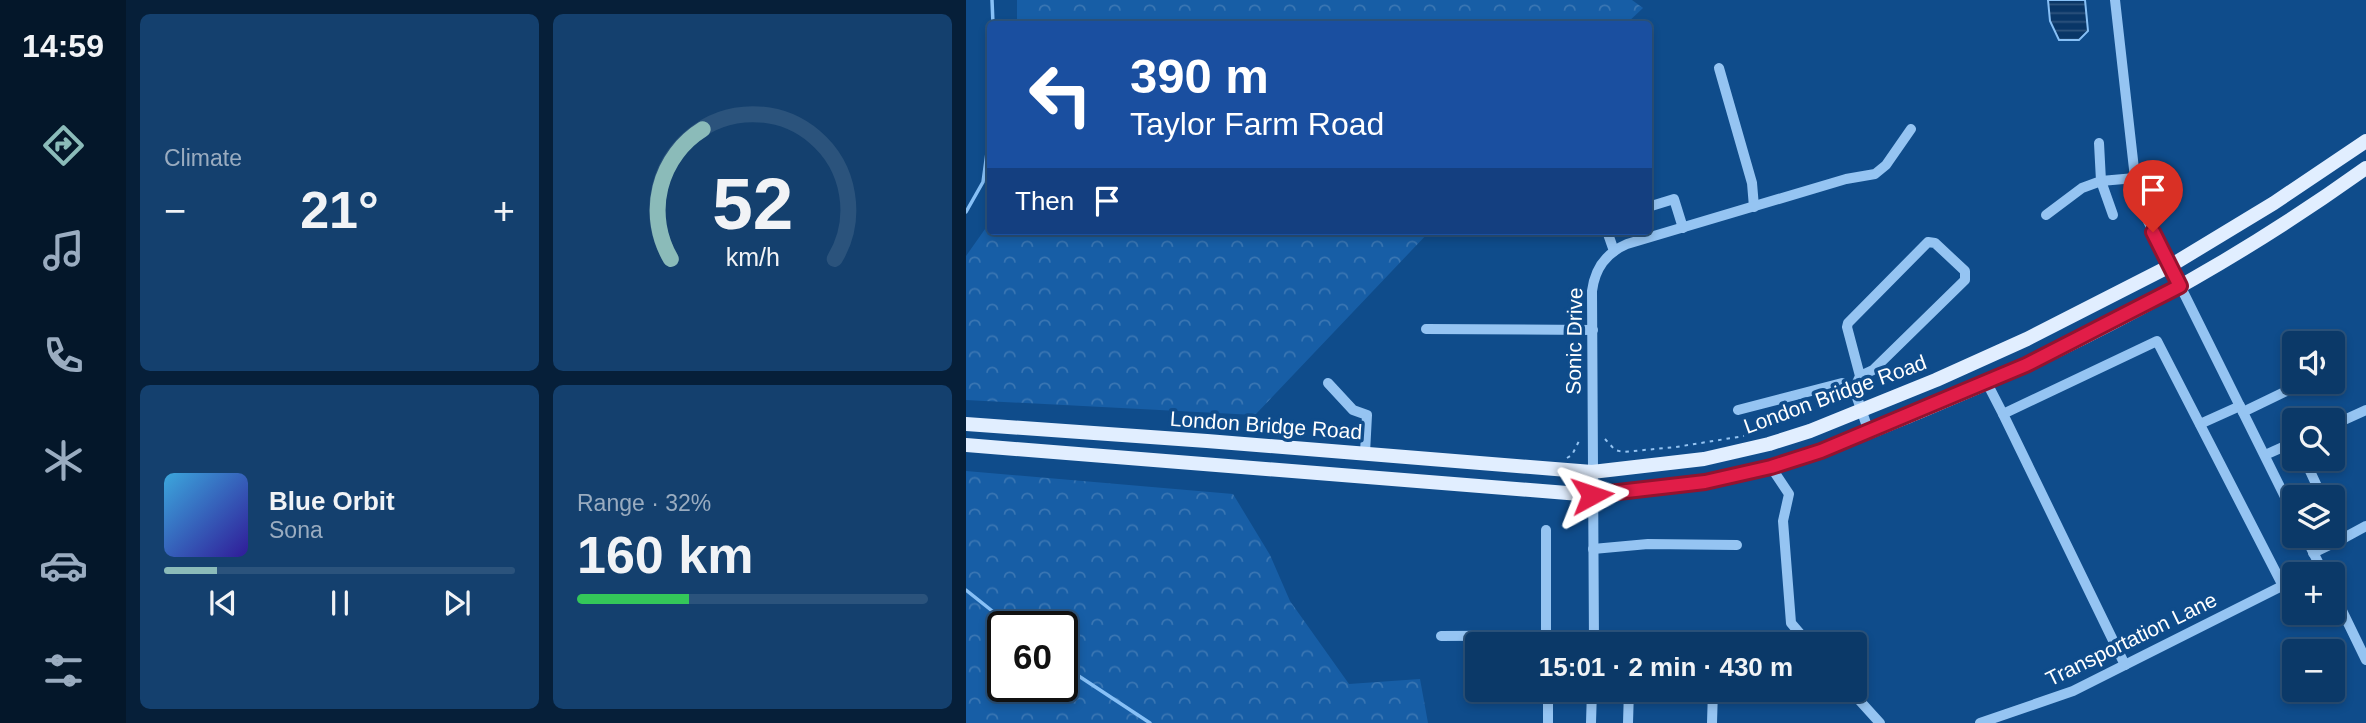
<!DOCTYPE html>
<meta charset="utf-8">
<style>
:root{--surface:#0b3968;--page:#14406e;--text:#f1f3f6;--muted:#9aacc0;--line:#2b537c;--accent:#8bbbb9}
body{margin:0;font-family:Arial,sans-serif;background:var(--page);color:var(--text);height:100vh;display:flex;flex-direction:column;font-size:26px;white-space:nowrap}
*{box-sizing:border-box;margin:0}
p{font-size:23px;color:var(--muted)}
.icon{flex:none;width:38px;height:38px;fill:none;stroke:currentColor;stroke-width:2;stroke-linecap:round;stroke-linejoin:round}
.map{position:relative;flex:1;overflow:hidden}
.sheet{display:flex;flex-direction:column;gap:14px;padding:14px;background:#061f39;width:840px}
.sheet>*{flex:none}
.banner{position:absolute;left:21px;top:21px;width:665px;height:214px;border-radius:7px;box-shadow:0 4px 10px #0003,0 0 0 2px var(--line);background:#1a4fa0;color:#fff;overflow:hidden}
.fabs{position:absolute;left:1316px;top:331px;display:grid;gap:14px}
.fabs a{display:grid;place-items:center;width:63px;height:63px;border-radius:7px;background:var(--surface);box-shadow:0 4px 10px #0003,0 0 0 2px var(--line);font-size:35px}
.speed{position:absolute;left:21px;top:611px;display:flex;gap:14px;font-size:35px;font-weight:700;text-align:center}
.speed>*{display:grid;place-content:center;width:91px;height:91px;border-radius:50%;background:var(--surface);box-shadow:0 4px 10px #0003,0 0 0 2px var(--line);line-height:1}
.speed .limit{border:4px solid #111;border-radius:10px;background:#fff;color:#111}
.pin{position:absolute;display:grid;place-items:center;width:60px;height:60px;color:#fff;margin:-72px -30px;border-radius:50% 50% 50% 0;rotate:-45deg;box-shadow:0 0 7px #0007}
.pin .icon{rotate:45deg}
.me{position:absolute;width:77px;margin:-38px;rotate:85deg;stroke-linejoin:round;filter:drop-shadow(0 0 5px #0008)}
.turn{display:flex;align-items:center;gap:24px;height:147px;padding:0 28px;font-size:32px}
.turn .icon{width:91px;height:91px;stroke-width:2.5}
.turn b{display:block;font-size:49px;line-height:60px}
.then{display:flex;align-items:center;height:66px;padding:0 28px;background:#0003;gap:14px;font-size:26px}
.big{font-size:52px;font-weight:700;line-height:1.1}
.sheet .card{flex:1;display:flex;flex-direction:column;justify-content:center;gap:10px;min-width:0;padding:0 24px;border-radius:10px;background:var(--page)}
.sheet .dial{align-items:center;gap:0}
.dial svg{height:182px;overflow:visible;fill:none;stroke:var(--line);stroke-width:7;stroke-linecap:round;text-anchor:middle}
.dial text{fill:var(--text);stroke:none}
.song{display:flex;align-items:center;gap:21px}
.cover{width:84px;height:84px;border-radius:10px;background:linear-gradient(135deg,hsl(200 70% 55%),hsl(250 70% 35%))}
.played{height:7px;border-radius:4px;background:linear-gradient(90deg,var(--accent) 15%,var(--line) 15%)}
.keys{display:flex;justify-content:space-around;direction:ltr}
.heat{display:flex;justify-content:space-between;align-items:center;font-size:38px;direction:ltr}
.charge{height:10px;border-radius:5px;background:linear-gradient(90deg,#34c759 32%,var(--line) 0)}
.sheet .tiles{flex:1;display:grid;gap:14px;grid-template-columns:repeat(2,1fr)}
.trip{position:absolute;left:499px;top:632px;width:402px;height:70px;border-radius:7px;background:var(--surface);box-shadow:0 4px 10px #0003,0 0 0 2px var(--line);font-weight:700;line-height:70px;text-align:center}
main{display:flex;flex:1;min-height:0}
.tabs{display:flex;flex-direction:column;width:126px;justify-content:space-around;align-items:center;background:#04172a;color:var(--muted)}
.tabs .icon{width:49px;height:49px}
.tabs .on{color:var(--accent)}
.tabs b{font-size:32px;color:var(--text)}
.map>svg:first-child{display:block}
.forest{fill:url(#forest-crowns);fill-rule:evenodd}
.water{fill:url(#water-rules);stroke:#87c0f6;stroke-width:2}
.lines{fill:none;stroke-linecap:round;stroke-linejoin:round}
.stream{stroke:#87c0f6;stroke-width:3.5}
.path{stroke:#95c4f2;stroke-width:2;stroke-dasharray:3.5 5;stroke-linecap:butt}
.minor{stroke:#95c4f2;stroke-width:10}
.major{stroke:#e1eeff;stroke-width:14}
.route-casing{stroke:#92132f;stroke-width:18}
.route{stroke:#e11d48;stroke-width:12}
.labels{text-anchor:middle;dominant-baseline:central;stroke-width:7;stroke-linejoin:round;paint-order:stroke}
.street-label{font-size:21px;fill:#fff;stroke:#0f4c8b}
</style>
<main>
<nav class="tabs">
<b>14:59</b>
<svg class="icon on" aria-label="directions" viewBox="0 0 24 24"><path d="M12 3l9 9-9 9-9-9zM9 14v-3h6M13 9l2 2-2 2"/></svg>
<svg class="icon" aria-label="music" viewBox="0 0 24 24"><path d="M9 18V5l10-2v13"/><circle cx="6" cy="18" r="3"/><circle cx="16" cy="16" r="3"/></svg>
<svg class="icon" aria-label="phone" viewBox="0 0 24 24"><path d="M5 4h4l2 5-3 2q2 4 5 5l2-3 5 2v4C11 20 4 13 5 4z"/></svg>
<svg class="icon" aria-label="climate" viewBox="0 0 24 24"><path d="M12 3v18M4 7l16 10M4 17L20 7"/></svg>
<svg class="icon" aria-label="car" viewBox="0 0 24 24"><path d="M5 17H2v-5l4-1 3-4h7l3 4 3 1v5h-3M9 17h6M6 11h13"/><circle cx="7" cy="17" r="2"/><circle cx="17" cy="17" r="2"/></svg>
<svg class="icon" aria-label="filters" viewBox="0 0 24 24"><path d="M4 7h16M4 17h16"/><circle cx="9" cy="7" r="2"/><circle cx="15" cy="17" r="2"/></svg>
</nav>
<section class="sheet">
<div class="tiles">
<div class="card"><p>Climate</p>
<div class="heat"><a>−</a><b class="big">21°</b><a>+</a></div>
</div>
<div class="card dial"><svg viewBox="0 0 100 80">
<path d="M14 69A42 42 0 1 1 86 69"/>
<path d="M14 69A42 42 0 0 1 28 12" stroke="#8bbbb9"/>
<text x="50" y="56" font-size="32" font-weight="700">52</text>
<text x="50" y="72" font-size="11">km/h</text>
</svg></div>
<div class="card">
<div class="song"><i class="cover"></i><div><b>Blue Orbit</b><p>Sona</p></div></div>
<div class="played"></div>
<div class="keys"><svg class="icon" aria-label="previous" viewBox="0 0 24 24"><path d="M18 5L8 12l10 7zM5 5v14"/></svg><svg class="icon" aria-label="pause" viewBox="0 0 24 24"><path d="M8 5v14M16 5v14"/></svg><svg class="icon" aria-label="next" viewBox="0 0 24 24"><path d="M6 5l10 7-10 7zM19 5v14"/></svg></div>
</div>
<div class="card"><p>Range · 32%</p><b class="big">160 km</b><div class="charge"></div></div>
</div>
</section>
<div class="map">
<svg width="1400" height="723" viewBox="0 0 1400 723">
<defs>
<pattern id="forest-crowns" width="20" height="18" patternUnits="userSpaceOnUse" patternTransform="scale(1.75)"><rect width="20" height="18" fill="#175ea6"/><path d="M2 6a3 3 0 1 1 6 0M12 15a3 3 0 1 1 6 0" fill="none" stroke="#3a76b3"/></pattern>
<pattern id="water-rules" width="6" height="5" patternUnits="userSpaceOnUse" patternTransform="scale(1.75)"><rect width="6" height="5" fill="#093667"/><path d="M0 2.5h6" fill="none" stroke="#2e547e"/></pattern>
</defs>
<rect width="100%" height="100%" fill="#0f4c8b"/>
<g class="forest">
<path d="M51 0H666L677 8 660 24H51Z"/>
<path d="M24 222V231H464L289 415 0 400V256Z"/>
<path d="M0 471 267 494 304 555 324 601 383 684 454 679 462 723H0ZM37 626H96V686H37Z"/>
</g>
<path class="water" d="M1082 0H1119L1122 31 1113 40H1093L1084 21Z"/>
<g class="lines">
<g class="stream">
<path d="M26 0 27 24"/>
<path d="M0 212 17 182 24 131"/>
<path d="M0 590 45 626"/>
<path d="M96 665 184 723"/>
</g>
<g class="path">
<path d="M639 439 649 450 657 452 710 447 778 436"/>
<path d="M601 458 606 455 614 439"/>
</g>
<g class="minor">
<path d="M1149 0 1169 178 1178 213 1328 515"/>
<path d="M753 68 786 183 788 207"/>
<path d="M682 207 708 199 717 228"/>
<path d="M1080 215 1116 188 1135 181 1133 143"/>
<path d="M1147 215 1135 181 1169 178"/>
<path d="M641 231 648 251"/>
<path d="M460 329 627 330"/>
<path d="M894 376 907 370 999 280V271L969 243 962 242 882 323 881 327 894 376 888 389 903 432"/>
<path d="M362 383 387 410 401 415 399 453"/>
<path d="M1021 383 1037 414"/>
<path d="M772 410 876 383 888 389"/>
<path d="M1277 412 1339 382"/>
<path d="M1234 424 1274 406"/>
<path d="M1367 425 1400 410"/>
<path d="M1299 455 1328 442"/>
<path d="M1338 458 1356 497"/>
<path d="M805 467 823 494 817 521 825 623 843 644"/>
<path d="M1339 536 1358 574"/>
<path d="M1376 539 1400 526"/>
<path d="M627 549 682 544 771 545"/>
<path d="M1347 553 1376 539 1367 519"/>
<path d="M1340 574 1354 567"/>
<path d="M1367 592 1400 660"/>
<path d="M475 636 628 635"/>
<path d="M580 636V530"/>
<path d="M628 644 626 291C629 268 640 253 661 244L880 179 909 174 920 165 945 129"/>
<path d="M1159 665 1037 414 1191 341 1317 586"/>
<path d="M582 690V723"/>
<path d="M884 690 914 723"/>
<path d="M625 723 626 690"/>
<path d="M662 723 663 690"/>
<path d="M746 723 747 690"/>
<path d="M1014 723 1107 691 1328 580"/>
</g>
<g class="major">
<path d="M0 424 241 441 626 472 738 459 803 444 844 431 970 380 1061 339 1204 266 1308 203 1400 141"/>
<path d="M0 445 626 495C686 489 745 483 804 467 855 453 904 432 953 412 1110 348 1262 267 1400 168"/>
</g>
</g>
<g class="lines">
<defs>
<path id="route" d="M626 495 739 482 805 467 855 451 1060 365 1214 286 1187 232"/>
</defs>
<use href="#route" class="route-casing"/>
<use href="#route" class="route"/>
</g>
<g class="labels">
<g class="street-label">
<text transform="translate(608 341) rotate(-89)">Sonic Drive</text>
<text transform="translate(869 394) rotate(-20)">London Bridge Road</text>
<text transform="translate(300 425) rotate(4)">London Bridge Road</text>
<text transform="translate(1165 639) rotate(-26)">Transportation Lane</text>
</g>
</g>
</svg>
<div class="fabs">
<a><svg class="icon" aria-label="sound" viewBox="0 0 24 24"><path d="M4 9h4l5-4v14l-5-4H4zM17 9q2 3 0 6"/></svg></a>
<a><svg class="icon" aria-label="search" viewBox="0 0 24 24"><circle cx="10" cy="10" r="6"/><path d="M15 15l6 6"/></svg></a>
<a><svg class="icon" aria-label="layers" viewBox="0 0 24 24"><path d="M12 4l9 5-9 5-9-5zM3 14l9 5 9-5"/></svg></a>
<a>+</a>
<a>−</a>
</div>
<div class="speed"><div class="limit">60</div></div>
<div class="pin" style="left:1187px;top:232px;background:#d93025"><svg class="icon" aria-label="arrive" viewBox="0 0 24 24"><path d="M6 21V4h12l-3 4 3 4H6"/></svg></div>
<svg class="me" style="left:626px;top:495px" viewBox="-20 -20 40 40"><path d="M0-17L14 15 0 8-14 15z" fill="#e11d48" stroke="#fff" stroke-width="4"/></svg>
<div class="trip">15:01 · 2 min · 430 m</div>
<div class="banner">
<div class="turn"><svg class="icon" aria-label="left" viewBox="0 0 24 24"><path d="M17 20v-9H6M10 6l-5 5 5 5"/></svg><div><b>390 m</b>Taylor Farm Road</div></div>
<div class="then">Then<svg class="icon" aria-label="arrive" viewBox="0 0 24 24"><path d="M6 21V4h12l-3 4 3 4H6"/></svg></div>
</div>
</div>
</main>
